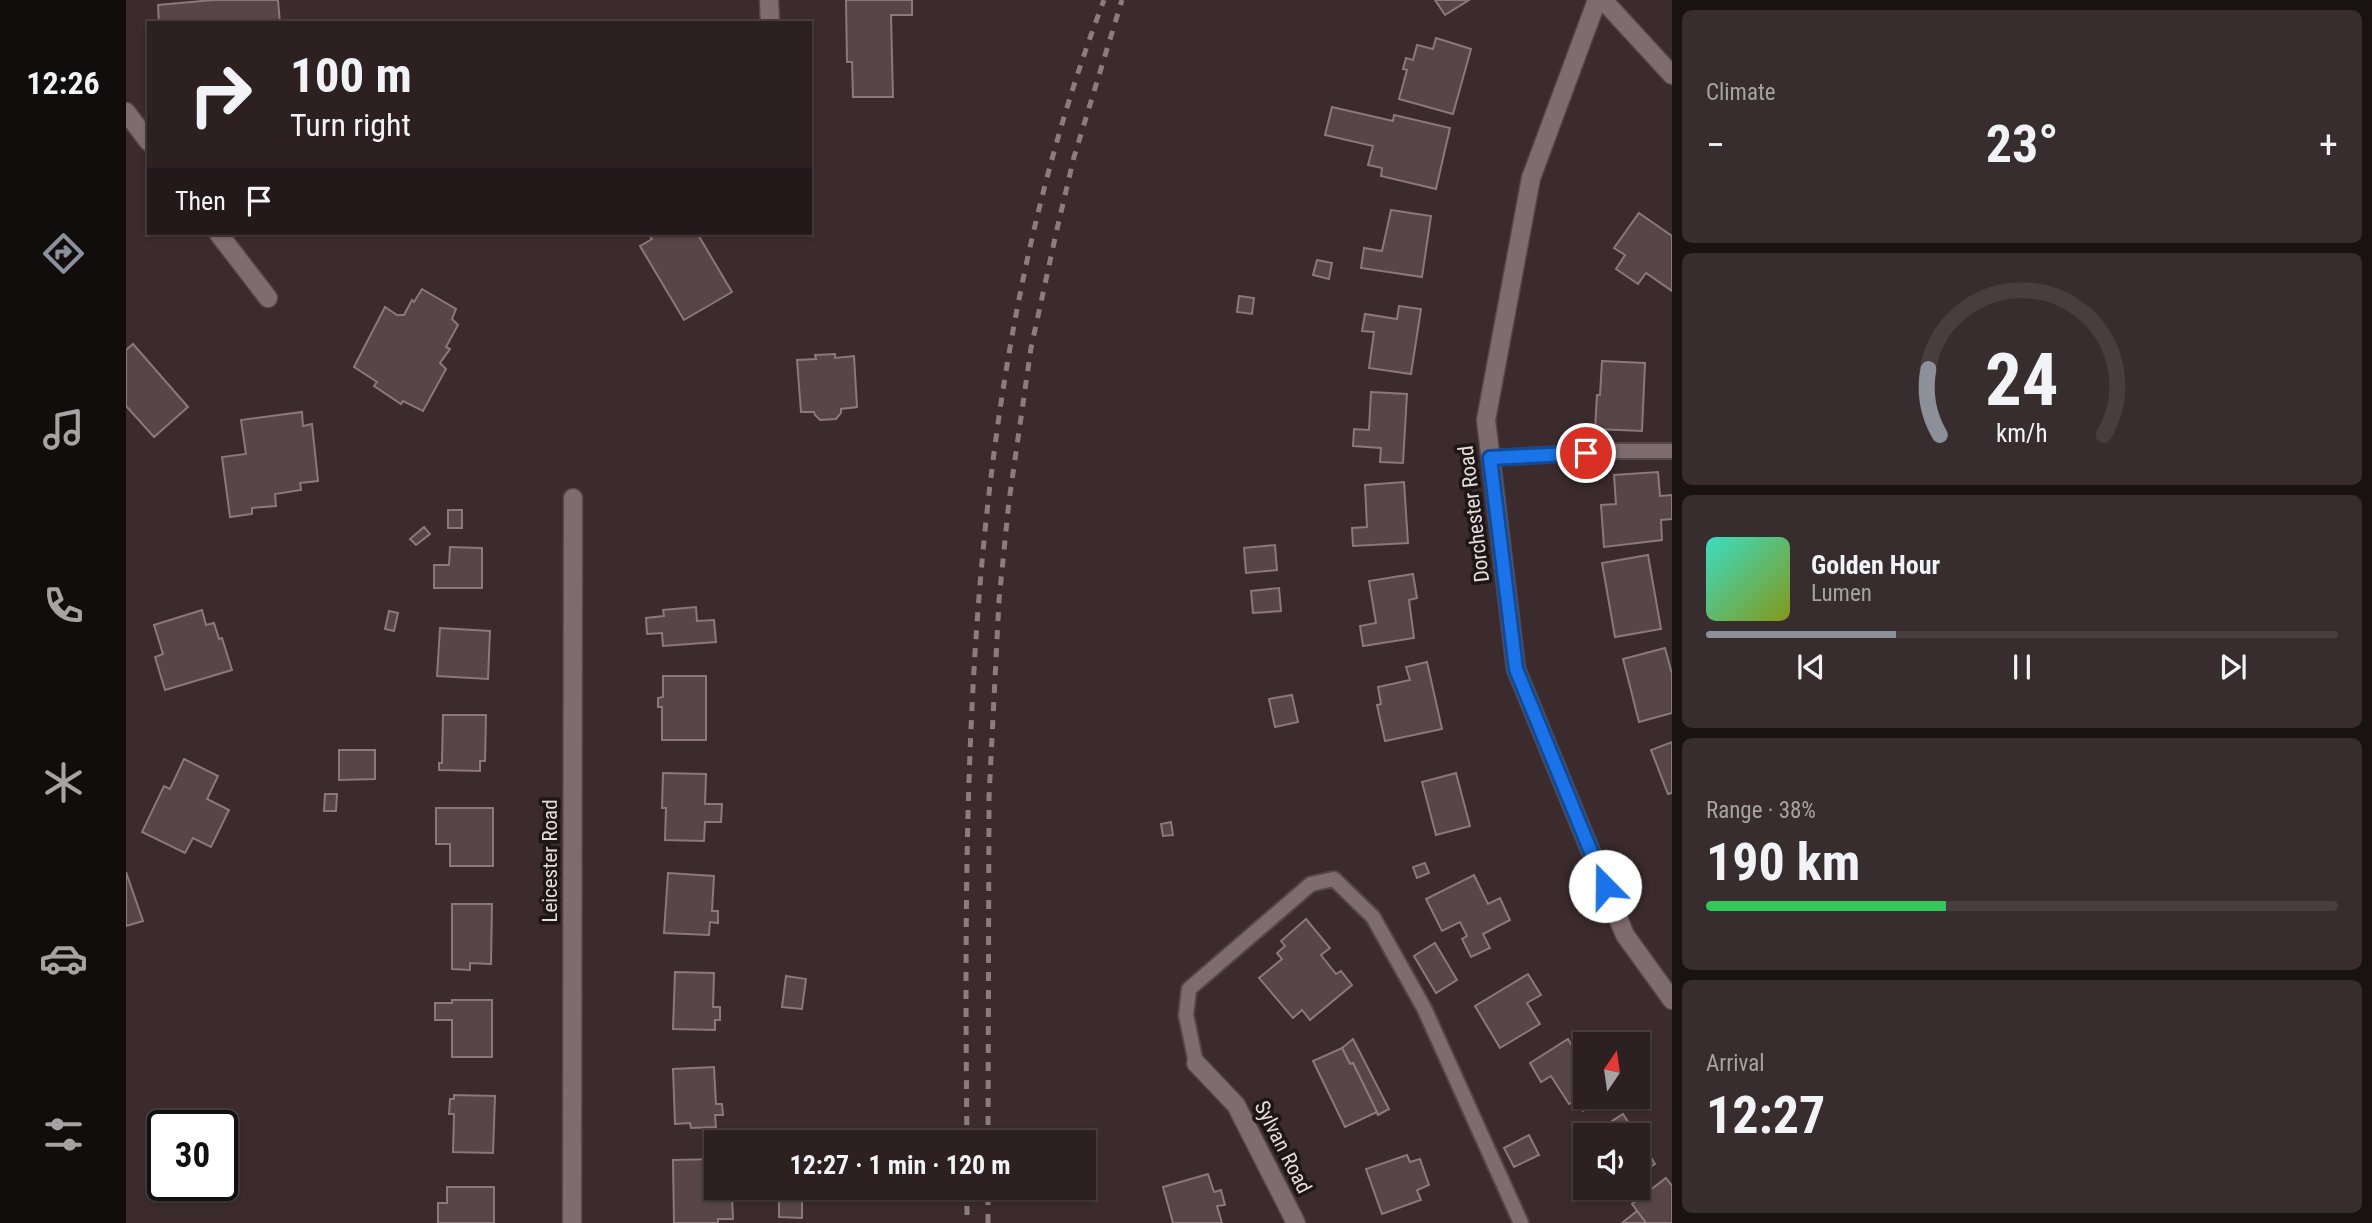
<!DOCTYPE html>
<meta charset="utf-8">
<style>
:root{--surface:#2c2021;--page:#382d2e;--text:#f1f3f6;--muted:#a6a3a5;--line:#483e3f;--accent:#8c9099}
body{margin:0;font-family:"Roboto Condensed",sans-serif;background:var(--page);color:var(--text);height:100vh;display:flex;flex-direction:column;font-size:26px;white-space:nowrap}
*{box-sizing:border-box;margin:0}
p{font-size:23px;color:var(--muted)}
.icon{flex:none;width:38px;height:38px;fill:none;stroke:currentColor;stroke-width:2;stroke-linecap:round;stroke-linejoin:round}
.map{position:relative;flex:1;overflow:hidden}
.panel{display:flex;flex-direction:column;gap:10px;padding:10px;background:#181212;width:700px}
.panel>*{flex:none}
.hud{position:absolute;left:21px;top:21px;width:665px;height:214px;border-radius:0px;box-shadow:0 2px 5px #0004,0 0 0 2px var(--line);background:#2c2021;color:var(--text);overflow:hidden}
.needle{width:46px;rotate:13deg}
.controls{position:absolute;left:1447px;top:1032px;display:grid;gap:14px}
.controls a{display:grid;place-items:center;width:77px;height:77px;border-radius:0px;background:var(--surface);box-shadow:0 2px 5px #0004,0 0 0 2px var(--line);font-size:35px}
.speed{position:absolute;left:21px;top:1110px;display:flex;gap:14px;font-size:35px;font-weight:700;text-align:center}
.speed>*{display:grid;place-content:center;width:91px;height:91px;border-radius:50%;background:var(--surface);box-shadow:0 2px 5px #0004,0 0 0 2px var(--line);line-height:1}
.speed .limit{border:4px solid #111;border-radius:10px;background:#fff;color:#111}
.pin{position:absolute;display:grid;place-items:center;width:60px;height:60px;color:#fff;margin:-30px;border:4px solid #fff;border-radius:50%;box-shadow:0 2px 7px #0007}
.me{position:absolute;width:77px;margin:-38px;rotate:338deg;stroke-linejoin:round;filter:drop-shadow(0 0 5px #0008)}
.turn{display:flex;align-items:center;gap:24px;height:147px;padding:0 28px;font-size:32px}
.turn .icon{width:91px;height:91px;stroke-width:2.5}
.turn b{display:block;font-size:49px;line-height:60px}
.then{display:flex;align-items:center;height:66px;padding:0 28px;background:#0003;gap:14px;font-size:26px}
.big{font-size:52px;font-weight:700;line-height:1.1}
.panel .widget{flex:1;display:flex;flex-direction:column;justify-content:center;gap:10px;min-width:0;padding:0 24px;border-radius:10px;background:var(--page)}
.panel .dial{align-items:center;gap:0}
.dial svg{height:182px;overflow:visible;fill:none;stroke:var(--line);stroke-width:7;stroke-linecap:round;text-anchor:middle}
.dial text{fill:var(--text);stroke:none}
.song{display:flex;align-items:center;gap:21px}
.cover{width:84px;height:84px;border-radius:10px;background:linear-gradient(135deg,hsl(170 70% 55%),hsl(70 70% 35%))}
.played{height:7px;border-radius:4px;background:linear-gradient(90deg,var(--accent) 30%,var(--line) 30%)}
.keys{display:flex;justify-content:space-around;direction:ltr}
.heat{display:flex;justify-content:space-between;align-items:center;font-size:38px;direction:ltr}
.charge{height:10px;border-radius:5px;background:linear-gradient(90deg,#34c759 38%,var(--line) 0)}
.trip{position:absolute;left:578px;top:1130px;width:392px;height:70px;border-radius:0px;background:var(--surface);box-shadow:0 2px 5px #0004,0 0 0 2px var(--line);font-weight:700;line-height:70px;text-align:center}
main{display:flex;flex:1;min-height:0}
.tabs{display:flex;flex-direction:column;width:126px;justify-content:space-around;align-items:center;background:#120d0d;color:var(--muted)}
.tabs .icon{width:49px;height:49px}
.tabs .on{color:var(--accent)}
.tabs b{font-size:32px;color:var(--text)}
.map>svg:first-child{display:block}
.building{fill:#574547;stroke:#8b7879;stroke-width:2}
.lines{fill:none;stroke-linecap:round;stroke-linejoin:round}
.lane-casing{stroke:#544749;stroke-width:18}
.street-casing{stroke:#544749;stroke-width:21}
.lane{stroke:#7f6c6e;stroke-width:14}
.street{stroke:#7f6c6e;stroke-width:18}
.rail{stroke:#8b7d7e;stroke-width:5;stroke-dasharray:9 9;stroke-linecap:butt}
.route-casing{stroke:#114b97;stroke-width:18}
.route{stroke:#1a73e8;stroke-width:12}
.labels{text-anchor:middle;dominant-baseline:central;stroke-width:7;stroke-linejoin:round;paint-order:stroke}
.street-label{font-size:21px;fill:#e7dcdc;stroke:#1d1516}
</style>
<main>
<nav class="tabs">
<b>12:26</b>
<svg class="icon on" aria-label="directions" viewBox="0 0 24 24"><path d="M12 3l9 9-9 9-9-9zM9 14v-3h6M13 9l2 2-2 2"/></svg>
<svg class="icon" aria-label="music" viewBox="0 0 24 24"><path d="M9 18V5l10-2v13"/><circle cx="6" cy="18" r="3"/><circle cx="16" cy="16" r="3"/></svg>
<svg class="icon" aria-label="phone" viewBox="0 0 24 24"><path d="M5 4h4l2 5-3 2q2 4 5 5l2-3 5 2v4C11 20 4 13 5 4z"/></svg>
<svg class="icon" aria-label="climate" viewBox="0 0 24 24"><path d="M12 3v18M4 7l16 10M4 17L20 7"/></svg>
<svg class="icon" aria-label="car" viewBox="0 0 24 24"><path d="M5 17H2v-5l4-1 3-4h7l3 4 3 1v5h-3M9 17h6M6 11h13"/><circle cx="7" cy="17" r="2"/><circle cx="17" cy="17" r="2"/></svg>
<svg class="icon" aria-label="filters" viewBox="0 0 24 24"><path d="M4 7h16M4 17h16"/><circle cx="9" cy="7" r="2"/><circle cx="15" cy="17" r="2"/></svg>
</nav>
<div class="map">
<svg width="1546" height="1223" viewBox="0 0 1546 1223">
<rect width="100%" height="100%" fill="#3b2b2c"/>
<g class="building">
<path d="M87 0H152L154 23H33L32 5Z"/>
<path d="M720 0H786V15H765L767 97H727L726 62H721Z"/>
<path d="M1309 0H1343L1319 15Z"/>
<path d="M1310 38 1345 49 1327 114 1273 99 1281 70 1277 69 1280 58 1287 60 1291 45 1307 49Z"/>
<path d="M1206 107 1267 121 1268 115 1324 128 1310 189 1255 176 1256 168 1242 165 1247 146 1199 135Z"/>
<path d="M1265 210 1305 216 1296 277 1235 268 1238 248 1256 251Z"/>
<path d="M1513 213 1546 236V291L1520 273 1512 284 1490 269 1499 255 1488 248Z"/>
<path d="M522 233H571L606 292 558 320 514 246 526 239Z"/>
<path d="M1191 260 1206 263 1203 279 1187 275Z"/>
<path d="M296 289 330 309 326 319 332 325 320 347 324 349 314 363 320 369 297 411 277 401 275 404 248 386 251 382 228 367 259 307 271 315H278L286 300 288 302Z"/>
<path d="M1113 296 1128 298 1126 314 1111 312Z"/>
<path d="M1273 306 1295 309 1285 374 1243 368 1248 332 1236 331 1239 314 1271 319Z"/>
<path d="M7 344 62 407 28 437 0 406V350Z"/>
<path d="M709 354V358L728 356 731 407 715 409V413L710 419 694 420 689 415 688 412H675L671 360 690 359 689 355Z"/>
<path d="M1476 361 1519 363 1516 431 1469 429 1471 395H1474Z"/>
<path d="M1245 392 1281 394 1277 463 1254 462 1255 448 1227 446 1228 429 1243 430Z"/>
<path d="M176 412 177 426 186 424 192 481 174 483 175 490 149 494 150 506 126 508V514L104 517 96 457 120 454 115 420Z"/>
<path d="M1532 472 1534 496 1546 495V519L1535 520 1536 540 1478 547 1475 505 1490 504 1488 475Z"/>
<path d="M1278 482 1282 543 1227 546 1226 528 1241 527 1239 485Z"/>
<rect x="322" y="510" width="14" height="18"/>
<path d="M298 527 304 534 290 545 284 539Z"/>
<path d="M1149 545 1151 570 1120 573 1118 548Z"/>
<path d="M324 547 356 548V588H308V565H323Z"/>
<path d="M1522 555 1535 629 1489 637 1476 563Z"/>
<path d="M1287 574 1291 598 1283 600 1288 638 1237 646 1234 626 1250 623 1243 581Z"/>
<path d="M1153 588 1155 611 1127 613 1125 591Z"/>
<path d="M570 607 571 621 588 620 590 642 537 646 536 633 521 634 520 618 538 616 537 610Z"/>
<path d="M76 610 80 625 88 623 93 639 96 638 106 670 39 690 29 657 37 654 28 625Z"/>
<path d="M263 611 272 613 268 631 259 629Z"/>
<path d="M314 628 364 631 362 679 311 676Z"/>
<path d="M1539 648 1546 674V713L1513 722 1497 659Z"/>
<path d="M1301 662 1316 729 1259 741 1251 705 1255 704 1252 687 1284 680 1280 667Z"/>
<path d="M537 676H580V740H536V707H532V698L537 697Z"/>
<path d="M1166 695 1172 722 1149 727 1143 699Z"/>
<path d="M317 715H360L359 761H354V771L313 770V763H316Z"/>
<path d="M1546 742V793L1542 794 1525 750Z"/>
<path d="M213 750H249V779L213 780Z"/>
<path d="M58 759 92 776 81 799 103 810 85 847 67 838 59 853 16 832 38 786 44 789Z"/>
<path d="M537 773 580 774 579 804H596L595 822H579L578 841 539 840 540 808H536Z"/>
<path d="M1330 773 1344 826 1310 835 1296 782Z"/>
<path d="M199 794H211L210 811H198Z"/>
<path d="M310 808H367V866H324V844H310Z"/>
<path d="M1045 822 1047 835 1037 836 1035 824Z"/>
<path d="M1299 863 1303 873 1291 878 1287 867Z"/>
<path d="M0 872 17 921 0 926Z"/>
<path d="M542 873 588 876 586 911H592V923L584 922 583 935 538 933Z"/>
<path d="M1348 875 1362 904 1374 898 1384 920 1357 934 1364 948 1345 957 1336 939 1341 936 1334 922 1316 931 1300 899Z"/>
<path d="M326 904H366L365 964 344 963V970L326 969Z"/>
<path d="M1180 919 1204 948 1195 955 1210 974 1215 971 1226 985 1184 1020 1176 1010 1167 1018 1133 978 1156 959 1151 953 1159 946 1155 941Z"/>
<path d="M1309 943 1331 980 1310 993 1288 956Z"/>
<path d="M549 972 588 973 587 1007H594V1020H589V1030L547 1029Z"/>
<path d="M1402 974 1415 995 1401 1003 1414 1024 1374 1048 1349 1006Z"/>
<path d="M660 976 680 979 676 1009 656 1007Z"/>
<path d="M326 1000H366V1057H326V1020H309V1003H326Z"/>
<path d="M1227 1039 1263 1109 1252 1115 1227 1063 1224 1064 1216 1048Z"/>
<path d="M1442 1039 1460 1069V1097L1478 1099 1457 1111 1450 1100 1443 1104 1425 1076 1415 1082 1404 1063Z"/>
<path d="M1216 1048 1224 1064 1227 1063 1251 1112 1219 1127 1187 1061Z"/>
<path d="M588 1067 590 1104H596L597 1115H589L590 1127 565 1128 564 1123 549 1124 547 1069Z"/>
<path d="M328 1095 369 1096 367 1153 327 1152 328 1114H323L324 1099H328Z"/>
<path d="M1497 1114 1511 1136H1463Z"/>
<path d="M1403 1135 1413 1155 1388 1167 1378 1148Z"/>
<path d="M1512 1137 1529 1164 1512 1175Z"/>
<path d="M1281 1155 1284 1162 1294 1159 1303 1185 1291 1190 1295 1200 1256 1214 1240 1169Z"/>
<path d="M590 1159V1188H592V1198L606 1197 607 1219H592V1223H548L547 1160Z"/>
<path d="M1082 1174 1088 1192 1095 1190 1099 1205 1091 1206 1096 1223H1047L1037 1187Z"/>
<path d="M1540 1178 1546 1186V1223H1520L1506 1204Z"/>
<path d="M321 1187H368V1223H312V1203H321Z"/>
<path d="M653 1190H676V1218L653 1217Z"/>
<path d="M1511 1211 1520 1223H1496Z"/>
</g>
<g class="lines">
<defs>
<g id="lane">
<path d="M1364 458 1484 451H1546"/>
<path d="M1070 1063 1060 1015 1063 989 1185 884 1208 879 1247 917 1298 1008 1395 1223"/>
</g>
<g id="street">
<path d="M643 0 644 23"/>
<path d="M1471 0 1405 178 1360 420 1390 669 1499 935 1546 1000"/>
<path d="M1477 0 1546 75"/>
<path d="M0 112 23 142"/>
<path d="M92 233 142 298"/>
<path d="M1070 1063 1110 1105 1170 1223"/>
<path d="M446 1223 447 498"/>
</g>
</defs>
<use href="#lane" class="lane-casing"/>
<use href="#street" class="street-casing"/>
<use href="#lane" class="lane"/>
<use href="#street" class="street"/>
<g class="rail">
<path d="M841 1143C837 759 839 363 978 0"/>
<path d="M862 1143 863 797 873 600 883 501 905 348 931 229 948 157 996 0"/>
<path d="M841 1188V1223"/>
<path d="M862 1223V1188"/>
</g>
</g>
<g class="lines">
<defs>
<path id="route" d="M1460 453 1364 458 1390 669 1479 886"/>
</defs>
<use href="#route" class="route-casing"/>
<use href="#route" class="route"/>
</g>
<g class="labels">
<g class="street-label">
<text transform="translate(1348 514) rotate(-97)">Dorchester Road</text>
<text transform="translate(424 861) rotate(-90)">Leicester Road</text>
<text transform="translate(1157 1147) rotate(63)">Sylvan Road</text>
</g>
</g>
</svg>
<div class="controls">
<a><svg class="needle" viewBox="-14 -14 28 28"><path d="M0-13l5 13h-10z" fill="#e53935"/><path d="M0 13l5-13h-10z" fill="#a6a3a5"/></svg></a>
<a><svg class="icon" aria-label="sound" viewBox="0 0 24 24"><path d="M4 9h4l5-4v14l-5-4H4zM17 9q2 3 0 6"/></svg></a>
</div>
<div class="speed"><div class="limit">30</div></div>
<div class="pin" style="left:1460px;top:453px;background:#d93025"><svg class="icon" aria-label="arrive" viewBox="0 0 24 24"><path d="M6 21V4h12l-3 4 3 4H6"/></svg></div>
<svg class="me" style="left:1479px;top:886px" viewBox="-20 -20 40 40"><circle r="19" fill="#fff"/><path d="M0-13L10 11 0 6-10 11z" fill="#1a73e8"/></svg>
<div class="trip">12:27 · 1 min · 120 m</div>
<div class="hud">
<div class="turn"><svg class="icon" aria-label="right" viewBox="0 0 24 24"><path d="M7 20v-9h11M14 6l5 5-5 5"/></svg><div><b>100 m</b>Turn right</div></div>
<div class="then">Then<svg class="icon" aria-label="arrive" viewBox="0 0 24 24"><path d="M6 21V4h12l-3 4 3 4H6"/></svg></div>
</div>
</div>
<section class="panel">
<div class="widget"><p>Climate</p>
<div class="heat"><a>−</a><b class="big">23°</b><a>+</a></div>
</div>
<div class="widget dial"><svg viewBox="0 0 100 80">
<path d="M14 69A42 42 0 1 1 86 69"/>
<path d="M14 69A42 42 0 0 1 9 40" stroke="#8c9099"/>
<text x="50" y="56" font-size="32" font-weight="700">24</text>
<text x="50" y="72" font-size="11">km/h</text>
</svg></div>
<div class="widget">
<div class="song"><i class="cover"></i><div><b>Golden Hour</b><p>Lumen</p></div></div>
<div class="played"></div>
<div class="keys"><svg class="icon" aria-label="previous" viewBox="0 0 24 24"><path d="M18 5L8 12l10 7zM5 5v14"/></svg><svg class="icon" aria-label="pause" viewBox="0 0 24 24"><path d="M8 5v14M16 5v14"/></svg><svg class="icon" aria-label="next" viewBox="0 0 24 24"><path d="M6 5l10 7-10 7zM19 5v14"/></svg></div>
</div>
<div class="widget"><p>Range · 38%</p><b class="big">190 km</b><div class="charge"></div></div>
<div class="widget"><p>Arrival</p><b class="big">12:27</b></div>
</section>
</main>
